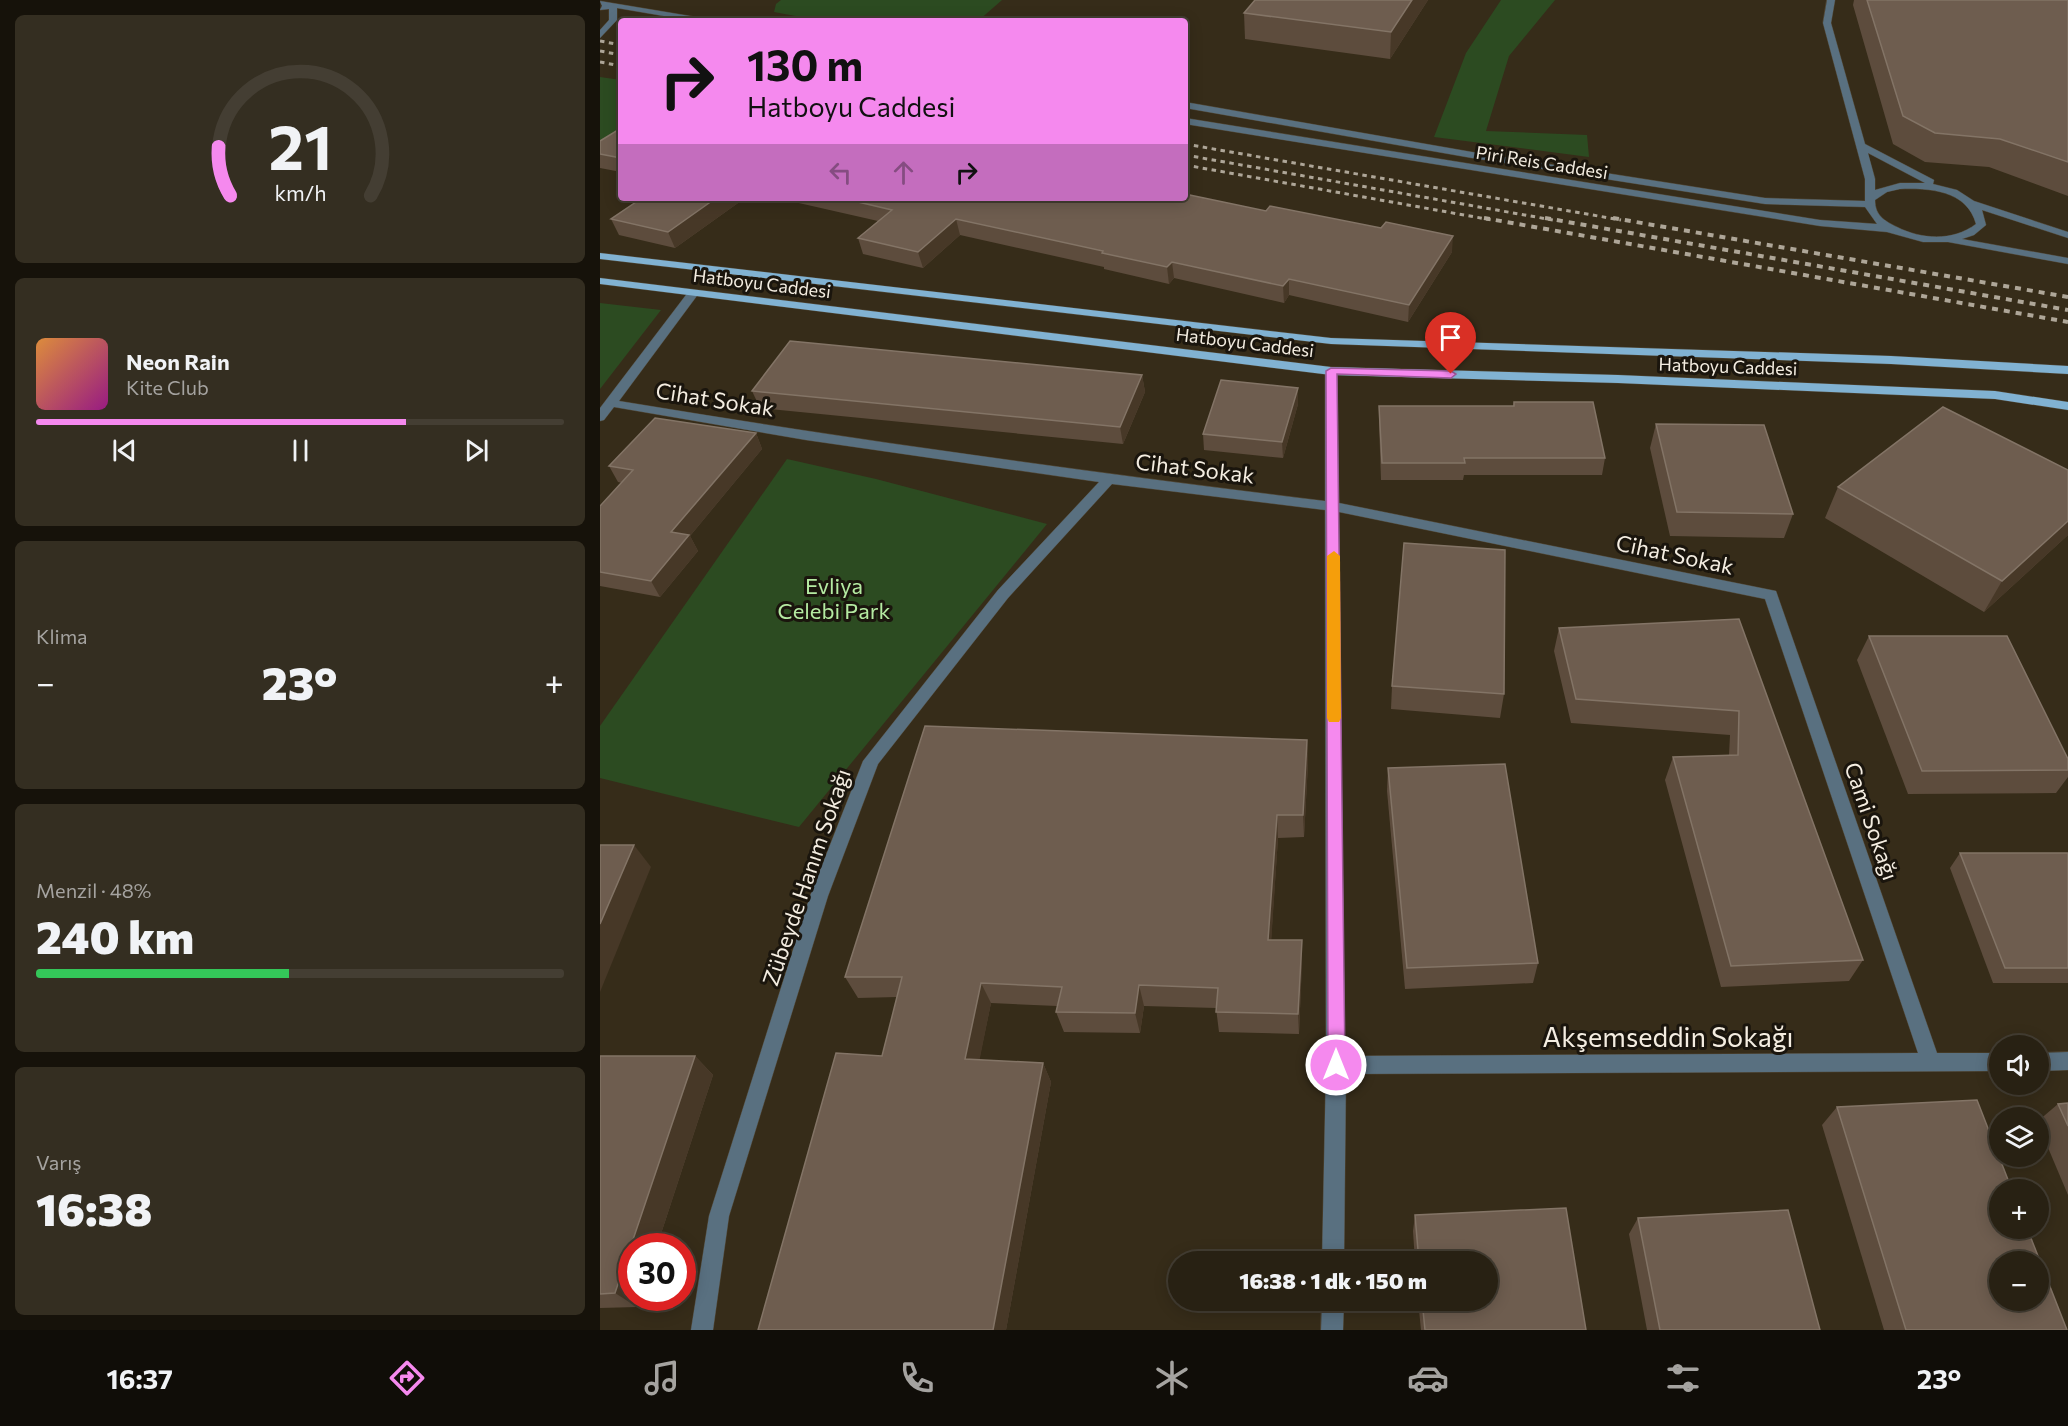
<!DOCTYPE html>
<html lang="tr">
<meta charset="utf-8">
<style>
:root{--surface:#282113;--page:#342e21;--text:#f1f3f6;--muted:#a5a3a0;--line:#443e33;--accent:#f589ee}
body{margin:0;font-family:Commissioner,sans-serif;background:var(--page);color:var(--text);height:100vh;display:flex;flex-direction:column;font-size:22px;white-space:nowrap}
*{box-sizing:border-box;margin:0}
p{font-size:20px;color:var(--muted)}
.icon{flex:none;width:33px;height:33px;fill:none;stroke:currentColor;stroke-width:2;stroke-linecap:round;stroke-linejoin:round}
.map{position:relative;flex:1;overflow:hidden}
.panel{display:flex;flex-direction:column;gap:15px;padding:15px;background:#16120a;width:600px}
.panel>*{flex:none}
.banner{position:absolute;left:18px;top:18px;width:570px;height:183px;border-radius:6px;box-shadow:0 3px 15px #0003,0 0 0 2px var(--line);background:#f589ee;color:#111;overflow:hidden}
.controls{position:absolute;left:1389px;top:1035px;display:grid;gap:12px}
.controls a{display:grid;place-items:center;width:60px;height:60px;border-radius:50%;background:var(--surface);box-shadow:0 3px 15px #0003,0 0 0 2px var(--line);font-size:30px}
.speed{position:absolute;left:18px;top:1233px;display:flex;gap:12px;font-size:30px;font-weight:700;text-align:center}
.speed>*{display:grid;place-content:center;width:78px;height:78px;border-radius:50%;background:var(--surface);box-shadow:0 3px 15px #0003,0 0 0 2px var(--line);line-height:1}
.speed .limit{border:9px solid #d22;background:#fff;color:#111}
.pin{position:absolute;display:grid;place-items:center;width:51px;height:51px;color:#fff;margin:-62px -26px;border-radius:50% 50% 50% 0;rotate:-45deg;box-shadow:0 0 6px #0007}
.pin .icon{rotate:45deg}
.me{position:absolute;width:66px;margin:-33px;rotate:0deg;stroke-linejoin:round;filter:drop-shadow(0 0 4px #0008)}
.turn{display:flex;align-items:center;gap:21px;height:126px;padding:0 30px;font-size:27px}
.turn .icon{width:78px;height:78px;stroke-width:2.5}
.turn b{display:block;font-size:42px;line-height:51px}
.lanes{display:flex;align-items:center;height:57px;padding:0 30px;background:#0003;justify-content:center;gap:30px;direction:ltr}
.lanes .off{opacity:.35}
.big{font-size:45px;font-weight:800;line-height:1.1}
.panel .tile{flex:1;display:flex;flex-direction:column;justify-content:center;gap:9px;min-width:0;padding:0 21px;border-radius:9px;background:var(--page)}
.panel .dial{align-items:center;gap:0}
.dial svg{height:156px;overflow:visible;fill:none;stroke:var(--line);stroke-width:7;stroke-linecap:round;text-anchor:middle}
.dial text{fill:var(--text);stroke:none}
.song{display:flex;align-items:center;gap:18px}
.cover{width:72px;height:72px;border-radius:9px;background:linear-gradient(135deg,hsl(30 70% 55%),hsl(310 70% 35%))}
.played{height:6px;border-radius:3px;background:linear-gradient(90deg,var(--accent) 70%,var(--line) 70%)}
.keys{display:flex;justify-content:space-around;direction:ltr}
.heat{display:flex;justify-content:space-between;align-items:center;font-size:33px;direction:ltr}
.charge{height:9px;border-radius:4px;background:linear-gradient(90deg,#34c759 48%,var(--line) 0)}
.trip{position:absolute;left:568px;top:1251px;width:330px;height:60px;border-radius:30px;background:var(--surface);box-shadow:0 3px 15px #0003,0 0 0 2px var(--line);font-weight:800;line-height:60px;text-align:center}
.tabs{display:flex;height:96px;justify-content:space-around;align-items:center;background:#100d08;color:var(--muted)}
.tabs .icon{width:42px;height:42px}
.tabs .on{color:var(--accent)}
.tabs b{font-size:27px;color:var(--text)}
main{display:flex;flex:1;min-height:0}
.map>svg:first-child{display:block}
.green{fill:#2c4b21}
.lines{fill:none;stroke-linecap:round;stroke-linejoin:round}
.minor-casing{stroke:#514735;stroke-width:1}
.tertiary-casing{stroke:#514735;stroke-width:1}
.primary-casing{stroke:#514735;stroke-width:1}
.minor{fill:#597080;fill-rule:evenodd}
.tertiary{fill:#597080;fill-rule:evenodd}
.primary{fill:#81b2d2;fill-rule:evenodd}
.rail-far1{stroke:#aea698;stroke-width:3;stroke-dasharray:4.5 4.5;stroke-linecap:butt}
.rail{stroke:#aea698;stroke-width:4;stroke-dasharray:6 6;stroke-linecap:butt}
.wall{fill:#5d4c3d}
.shaded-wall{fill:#473827}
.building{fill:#6e5d4f;stroke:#837466;stroke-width:1.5;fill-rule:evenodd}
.route{fill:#f589ee;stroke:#9f599b;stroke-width:1.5}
.slow{fill:#f59e0b}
.labels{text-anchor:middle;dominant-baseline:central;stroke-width:6;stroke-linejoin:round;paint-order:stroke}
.far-street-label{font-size:18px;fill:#f4ede1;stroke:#1a150d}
.street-label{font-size:22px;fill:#f4ede1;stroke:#1a150d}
.park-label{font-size:22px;fill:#b5eba2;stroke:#1a150d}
.near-street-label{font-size:27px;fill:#f4ede1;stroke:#1a150d}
</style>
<main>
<section class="panel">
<div class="tile dial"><svg viewBox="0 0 100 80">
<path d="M14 69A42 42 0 1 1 86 69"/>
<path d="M14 69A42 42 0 0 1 8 44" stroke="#f589ee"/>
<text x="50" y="56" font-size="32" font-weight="700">21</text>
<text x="50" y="72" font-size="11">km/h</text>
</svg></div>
<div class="tile">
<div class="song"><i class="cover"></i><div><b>Neon Rain</b><p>Kite Club</p></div></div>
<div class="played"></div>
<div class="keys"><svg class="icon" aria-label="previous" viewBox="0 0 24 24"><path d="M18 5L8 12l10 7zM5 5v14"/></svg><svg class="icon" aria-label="pause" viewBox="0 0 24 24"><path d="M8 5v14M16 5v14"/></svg><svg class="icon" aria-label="next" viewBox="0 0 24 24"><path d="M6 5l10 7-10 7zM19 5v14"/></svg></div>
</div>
<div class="tile"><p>Klima</p>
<div class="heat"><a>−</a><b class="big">23°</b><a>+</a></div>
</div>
<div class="tile"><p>Menzil · 48%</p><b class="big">240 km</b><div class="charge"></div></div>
<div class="tile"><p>Varış</p><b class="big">16:38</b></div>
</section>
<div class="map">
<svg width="1468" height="1330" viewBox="0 0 1468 1330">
<rect width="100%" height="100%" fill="#362c19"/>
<g class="green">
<path d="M181 0H402L378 21H222L174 12 176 4Z"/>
<path d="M901 0H955L909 56 886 131 987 135 989 157 834 137 866 53Z"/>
<path d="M0 77 21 80V134L0 152Z"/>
<path d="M0 303 61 310 0 389Z"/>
<path d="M187 459 276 479 447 524 199 827 0 778V726Z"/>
</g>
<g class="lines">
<defs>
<g id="minor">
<path d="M93 290 99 293 19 401C253 440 489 472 725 501V371L731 367 737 371 739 503 1176 591 1337 1053H1400V1071L746 1074 744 1262H722L726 1065 725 510 512 484 408 598 278 764 228 896 129 1216 113 1330H91L109 1216 210 896 263 761 398 590 499 482 206 440 14 407 4 420 0 421V408L89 291ZM739 512 1165 599 1318 1053 745 1056Z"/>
<path d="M1468 1052V1070L1438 1071V1053Z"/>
<path d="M722 1300H744L743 1330H721Z"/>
</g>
<g id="tertiary">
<path d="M1227 0H1235L1231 23 1265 144 1334 180 1333 184 1357 190 1374 201 1468 232V238L1382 210 1386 225 1374 235 1362 239 1468 258V264L1348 242H1323L1287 232 1220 226 585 124V118L1220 220 1277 224 1265 207 1165 204 872 158 585 108V102L872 152 1165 198 1265 201V179L1223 23ZM1268 153 1325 183H1300L1275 190V179ZM1300 189C1329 188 1367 190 1376 224 1352 242 1321 239 1297 227 1285 221 1275 216 1275 200L1287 192Z"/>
<path d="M0 1 108 19 112 21H93L17 8V20L0 38V30L9 20V9L0 10 2 6Z"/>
</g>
<g id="primary">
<path d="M0 253 731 338 1291 356 1468 366V374L1291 364 731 344 0 259Z"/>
<path d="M0 278 731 367 1018 375 1395 391 1468 402V410L1395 399 1018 383 731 375 0 284Z"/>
</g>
</defs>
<use href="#minor" class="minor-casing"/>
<use href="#tertiary" class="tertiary-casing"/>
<use href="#primary" class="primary-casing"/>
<use href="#minor" class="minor"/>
<use href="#tertiary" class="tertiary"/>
<use href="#primary" class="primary"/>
<g class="rail-far1">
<path d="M0 41 21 45"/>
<path d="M0 51 21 55"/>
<path d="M0 62 21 66"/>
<path d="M585 144 1021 220"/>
<path d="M585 155 953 220"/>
<path d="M585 165 892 220"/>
</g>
<g class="rail">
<path d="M884 218 1468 322"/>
<path d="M945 218 1468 310"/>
<path d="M1013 218 1468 297"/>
</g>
</g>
<g class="wall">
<path d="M655 0H828L790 59 645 39 644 13Z"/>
<path d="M1254 0H1468V196L1389 167 1325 162 1293 144 1253 5Z"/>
<path d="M21 128V172L0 168V141Z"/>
<path d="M145 198 75 248 19 235 11 219Z"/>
<path d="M189 198H585L852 252 808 322 689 295 684 303 574 278 569 284 504 269V267L360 235 323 268 263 254 258 238 278 221 190 201Z"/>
<path d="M542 375 545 392 523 444 160 408 152 391Z"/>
<path d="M698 388V404L683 458 604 450 603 434Z"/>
<path d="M914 402 1005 458 1002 475H864L863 480H781L779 423V406H913Z"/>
<path d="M1056 424 1193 514 1184 538 1070 536 1050 448Z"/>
<path d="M156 433 162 449 90 536 98 551 60 597 0 586V506L22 483 18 482 9 466Z"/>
<path d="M1468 470V535L1384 612 1225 518 1238 487Z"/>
<path d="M1139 619 1263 960 1249 981 1121 987 1065 780 1073 757 1129 755 1130 735 971 723 954 651 959 628Z"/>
<path d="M1269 636 1468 759V777L1456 793 1308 794 1257 660Z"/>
<path d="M792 686 904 694 900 718 791 709Z"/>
<path d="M707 740 708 763 704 837 678 838 671 940 702 961 699 1034 619 1032 616 1008 544 1006 540 1033 464 1032 456 1012 457 1006 391 1003 379 1060 443 1063 451 1082 406 1330H158L282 1056 297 997 258 998 245 977Z"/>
<path d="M788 768 938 963 933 983 805 989 787 791Z"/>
<path d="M1360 853H1468V983H1393L1350 868Z"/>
<path d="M0 1056H95L113 1075 37 1307 0 1308Z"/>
<path d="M1468 1103V1195L1438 1124V1121L1458 1104Z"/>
<path d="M1237 1107 1467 1330H1284L1222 1125Z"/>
<path d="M966 1208 986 1330H821L818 1300H888V1262H815L813 1231 815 1215Z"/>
<path d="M1038 1218 1220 1330H1047L1029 1234Z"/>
</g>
<g class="shaded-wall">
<path d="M812 0H828L790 59 791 32Z"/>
<path d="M116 198H145L75 248 68 232Z"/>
<path d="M356 219 360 235 323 268 318 252Z"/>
<path d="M853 236 852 252 808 322 809 305Z"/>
<path d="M572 262 574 278 569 284 567 267Z"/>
<path d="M689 279V295L684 303 683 286Z"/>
<path d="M542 375 545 392 523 444 520 427Z"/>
<path d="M698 388V404L683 458 682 442Z"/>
<path d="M156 433 162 449 90 536 98 551 60 597 51 581 71 532Z"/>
<path d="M1468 521V535L1384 612 1402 581Z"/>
<path d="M707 740 708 763 704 837 703 815Z"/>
<path d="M677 815 678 838 670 961 668 940Z"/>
<path d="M34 845 51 867 0 992V924Z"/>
<path d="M702 940V961L699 1034 698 1014Z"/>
<path d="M381 983 391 1003 376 1078 365 1059Z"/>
<path d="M539 985 544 1006 540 1033 535 1013Z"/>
<path d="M95 1056 113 1075 57 1246H32V1298H41L37 1307 15 1293Z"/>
<path d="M443 1063 451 1082 406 1330H393Z"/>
</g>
<g class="building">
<path d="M655 0H812L791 32 644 13Z"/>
<path d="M1267 0H1468V162L1400 139 1335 133 1303 116Z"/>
<path d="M21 128V158L0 154V141Z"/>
<path d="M585 194 666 211 670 206 781 228 786 222 853 236 809 305 689 279 683 286 572 262 567 267 502 253 503 251 356 219 318 252 258 238 292 210 241 198H585Z"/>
<path d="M42 198H116L68 232 11 219Z"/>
<path d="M190 341 542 375 520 427 152 391Z"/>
<path d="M621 380 698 388 682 442 603 434Z"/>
<path d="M914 402H993L1005 458H864L865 463H782L779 406H914Z"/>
<path d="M1343 407 1468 470V521L1402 581 1238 487Z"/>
<path d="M55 418 156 433 71 532 89 535 51 581 0 572V506L33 470 9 466Z"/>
<path d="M1056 424 1164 425 1193 514 1077 512Z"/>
<path d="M804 543 905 550 904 694 792 686Z"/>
<path d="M1139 619 1263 960 1131 966 1073 757 1138 755 1139 711 976 699 959 628Z"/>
<path d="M1269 636H1407L1468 759V770L1322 771Z"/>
<path d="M325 726 707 740 703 815H677L668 940H702L698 1014 616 1012 618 988 539 985 535 1013 456 1012 462 987 381 983 365 1059 443 1063 393 1330H158L236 1053 282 1056 302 977H245Z"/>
<path d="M905 764 938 963 807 968 788 768Z"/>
<path d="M0 845H34L0 924Z"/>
<path d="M1360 853H1468V968H1405Z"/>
<path d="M0 1056H95L15 1293 0 1294Z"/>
<path d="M1377 1100 1412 1190H1400V1228H1427L1467 1330H1306L1237 1107ZM1400 1262H1438V1300H1400Z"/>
<path d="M1468 1103V1126L1458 1104Z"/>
<path d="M966 1208 986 1330H825L822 1300H888V1262H819L815 1215Z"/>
<path d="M1188 1210 1220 1330H1060L1038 1218Z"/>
</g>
<path class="route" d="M731 368 851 371 856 374 851 378 737 374 745 1065 743 1071 736 1073 730 1071 728 1065 726 371Z"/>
<path class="slow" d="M734 551 740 556 741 718 739 722H729L727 718V556Z"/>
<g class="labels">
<g class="far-street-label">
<text transform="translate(942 162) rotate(9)">Piri Reis Caddesi</text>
<text transform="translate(162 283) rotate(7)">Hatboyu Caddesi</text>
<text transform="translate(645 342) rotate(7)">Hatboyu Caddesi</text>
<text transform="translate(1128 366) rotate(2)">Hatboyu Caddesi</text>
</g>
<g class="street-label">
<text transform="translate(115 399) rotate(9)">Cihat Sokak</text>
<text transform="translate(595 468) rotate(7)">Cihat Sokak</text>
<text transform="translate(1075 554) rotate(12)">Cihat Sokak</text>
<text transform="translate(1272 821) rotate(71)">Cami Sokağı</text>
<text transform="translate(206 877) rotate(-71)">Zübeyde Hanım Sokağı</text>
</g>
<g class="park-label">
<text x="234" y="585">Evliya<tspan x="234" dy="25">Celebi Park</tspan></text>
</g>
<g class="near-street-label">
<text x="1068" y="1036">Akşemseddin Sokağı</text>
</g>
</g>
</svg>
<div class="controls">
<a><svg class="icon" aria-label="sound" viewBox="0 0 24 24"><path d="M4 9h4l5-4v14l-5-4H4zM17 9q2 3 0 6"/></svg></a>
<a><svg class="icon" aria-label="layers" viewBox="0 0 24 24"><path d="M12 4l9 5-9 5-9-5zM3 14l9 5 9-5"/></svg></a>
<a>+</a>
<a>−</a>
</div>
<div class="speed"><div class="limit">30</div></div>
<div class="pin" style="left:851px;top:374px;background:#d93025"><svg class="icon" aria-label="arrive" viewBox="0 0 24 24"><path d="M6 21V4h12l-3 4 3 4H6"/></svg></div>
<svg class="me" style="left:736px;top:1065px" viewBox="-20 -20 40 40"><circle r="17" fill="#f589ee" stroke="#fff" stroke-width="3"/><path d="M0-11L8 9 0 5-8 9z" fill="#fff"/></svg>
<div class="trip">16:38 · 1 dk · 150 m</div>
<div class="banner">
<div class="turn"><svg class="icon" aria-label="right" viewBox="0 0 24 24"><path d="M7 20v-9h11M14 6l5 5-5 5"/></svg><div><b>130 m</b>Hatboyu Caddesi</div></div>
<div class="lanes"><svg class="icon off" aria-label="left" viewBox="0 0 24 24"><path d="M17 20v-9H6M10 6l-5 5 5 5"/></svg><svg class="icon off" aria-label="ahead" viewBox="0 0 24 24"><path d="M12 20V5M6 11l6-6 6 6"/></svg><svg class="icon" aria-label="right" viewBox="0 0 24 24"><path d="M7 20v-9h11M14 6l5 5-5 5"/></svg></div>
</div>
</div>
</main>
<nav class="tabs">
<b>16:37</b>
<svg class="icon on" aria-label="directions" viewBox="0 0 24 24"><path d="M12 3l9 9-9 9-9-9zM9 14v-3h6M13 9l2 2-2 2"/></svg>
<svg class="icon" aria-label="music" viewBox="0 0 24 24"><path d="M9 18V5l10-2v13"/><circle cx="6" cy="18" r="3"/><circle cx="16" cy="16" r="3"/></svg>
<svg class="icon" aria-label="phone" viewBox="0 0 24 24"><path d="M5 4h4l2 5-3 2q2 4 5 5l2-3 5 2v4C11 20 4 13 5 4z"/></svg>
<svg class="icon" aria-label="climate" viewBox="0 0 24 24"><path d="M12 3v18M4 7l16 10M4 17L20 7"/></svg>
<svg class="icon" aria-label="car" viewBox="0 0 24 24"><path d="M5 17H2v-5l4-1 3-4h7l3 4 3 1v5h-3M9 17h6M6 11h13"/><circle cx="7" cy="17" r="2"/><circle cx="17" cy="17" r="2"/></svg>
<svg class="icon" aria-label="filters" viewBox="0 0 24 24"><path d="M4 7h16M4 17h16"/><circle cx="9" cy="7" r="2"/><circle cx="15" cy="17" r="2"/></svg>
<b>23°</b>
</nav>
